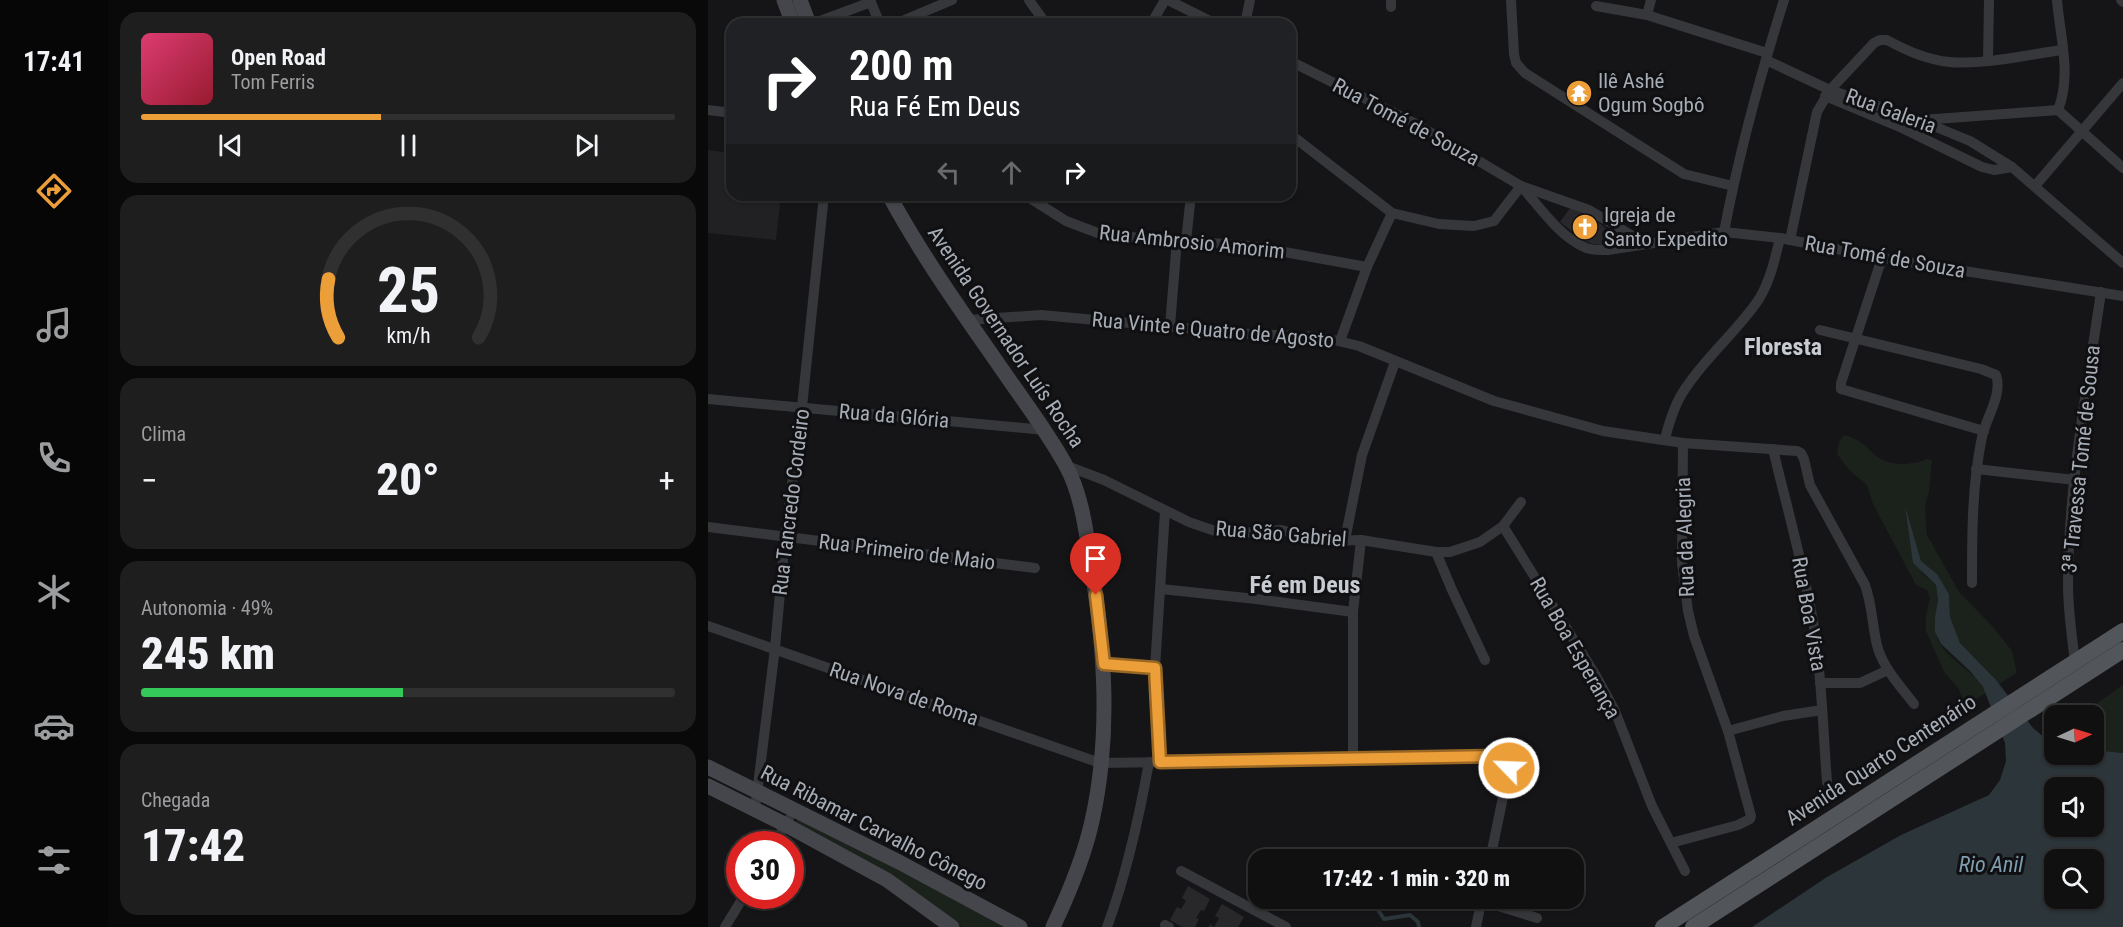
<!DOCTYPE html>
<html lang="pt">
<meta charset="utf-8">
<style>
:root{--surface:#101011;--page:#1e1e1f;--text:#f1f3f6;--muted:#9c9d9f;--line:#303031;--accent:#ec9e38}
body{margin:0;font-family:"Roboto Condensed",sans-serif;background:var(--page);color:var(--text);height:100vh;display:flex;flex-direction:column;font-size:22px;white-space:nowrap}
*{box-sizing:border-box;margin:0}
p{font-size:20px;color:var(--muted)}
.icon{flex:none;width:33px;height:33px;fill:none;stroke:currentColor;stroke-width:2;stroke-linecap:round;stroke-linejoin:round}
.map{position:relative;flex:1;overflow:hidden}
.side{display:flex;flex-direction:column;gap:12px;padding:12px;background:#090909;width:600px}
.side>*{flex:none}
.guide{position:absolute;left:18px;top:18px;width:570px;height:183px;border-radius:18px;box-shadow:0 2px 4px #0004,0 0 0 2px var(--line);background:#202124;color:#fff;overflow:hidden}
.needle{width:39px;rotate:86deg}
.fabs{position:absolute;left:1336px;top:705px;display:grid;gap:12px}
.fabs a{display:grid;place-items:center;width:60px;height:60px;border-radius:12px;background:var(--surface);box-shadow:0 2px 4px #0004,0 0 0 2px var(--line);font-size:30px}
.speed{position:absolute;left:18px;top:831px;display:flex;gap:12px;font-size:30px;font-weight:700;text-align:center}
.speed>*{display:grid;place-content:center;width:78px;height:78px;border-radius:50%;background:var(--surface);box-shadow:0 2px 4px #0004,0 0 0 2px var(--line);line-height:1}
.speed .limit{border:9px solid #d22;background:#fff;color:#111}
.pin{position:absolute;display:grid;place-items:center;width:51px;height:51px;color:#fff;margin:-62px -26px;border-radius:50% 50% 50% 0;rotate:-45deg;box-shadow:0 0 6px #0007}
.pin .icon{rotate:45deg}
.me{position:absolute;width:66px;margin:-33px;rotate:294deg;stroke-linejoin:round;filter:drop-shadow(0 0 4px #0008)}
.turn{display:flex;align-items:center;gap:21px;height:126px;padding:0 24px;font-size:27px}
.turn .icon{width:78px;height:78px;stroke-width:2.5}
.turn b{display:block;font-size:42px;line-height:51px}
.lanes{display:flex;align-items:center;height:57px;padding:0 24px;background:#0003;justify-content:center;gap:30px;direction:ltr}
.lanes .off{opacity:.35}
.big{font-size:45px;font-weight:800;line-height:1.1}
.side .card{flex:1;display:flex;flex-direction:column;justify-content:center;gap:9px;min-width:0;padding:0 21px;border-radius:18px;background:var(--page)}
.side .dial{align-items:center;gap:0}
.dial svg{height:156px;overflow:visible;fill:none;stroke:var(--line);stroke-width:7;stroke-linecap:round;text-anchor:middle}
.dial text{fill:var(--text);stroke:none}
.song{display:flex;align-items:center;gap:18px}
.cover{width:72px;height:72px;border-radius:9px;background:linear-gradient(135deg,hsl(340 70% 55%),hsl(350 70% 35%))}
.played{height:6px;border-radius:3px;background:linear-gradient(90deg,var(--accent) 45%,var(--line) 45%)}
.keys{display:flex;justify-content:space-around;direction:ltr}
.heat{display:flex;justify-content:space-between;align-items:center;font-size:33px;direction:ltr}
.charge{height:9px;border-radius:4px;background:linear-gradient(90deg,#34c759 49%,var(--line) 0)}
.trip{position:absolute;left:540px;top:849px;width:336px;height:60px;border-radius:18px;background:var(--surface);box-shadow:0 2px 4px #0004,0 0 0 2px var(--line);font-weight:800;line-height:60px;text-align:center}
main{display:flex;flex:1;min-height:0}
.tabs{display:flex;flex-direction:column;width:108px;justify-content:space-around;align-items:center;background:#060607;color:var(--muted)}
.tabs .icon{width:42px;height:42px}
.tabs .selected{color:var(--accent)}
.tabs b{font-size:27px;color:var(--text)}
.map>svg:first-child{display:block}
.built{fill:#212124}
.green{fill:#1b211b}
.water{fill:#2b353a;fill-rule:evenodd}
.lines{fill:none;stroke-linecap:round;stroke-linejoin:round}
.stream{stroke:#2b353a;stroke-width:4}
.building{fill:#28282b}
.street{stroke:#36373b;stroke-width:10}
.secondary{stroke:#44464b;stroke-width:15}
.primary{stroke:#52555a;stroke-width:16}
.route-casing{stroke:#996724;stroke-width:15}
.route{stroke:#ec9e38;stroke-width:10}
.labels{text-anchor:middle;dominant-baseline:central;stroke-width:6;stroke-linejoin:round;paint-order:stroke}
.poi-label{font-size:21px;fill:#a7adb6;stroke:#101012;text-anchor:start}
.street-label{font-size:21px;fill:#a7adb6;stroke:#101012}
.water-label{font-size:22px;font-style:italic;fill:#7f9eb0;stroke:#101012}
.quarter-label{font-size:24px;font-weight:bold;fill:#c8ccd2;stroke:#101012}
</style>
<main>
<nav class="tabs">
<b>17:41</b>
<svg class="icon selected" aria-label="directions" viewBox="0 0 24 24"><path d="M12 3l9 9-9 9-9-9zM9 14v-3h6M13 9l2 2-2 2"/></svg>
<svg class="icon" aria-label="music" viewBox="0 0 24 24"><path d="M9 18V5l10-2v13"/><circle cx="6" cy="18" r="3"/><circle cx="16" cy="16" r="3"/></svg>
<svg class="icon" aria-label="phone" viewBox="0 0 24 24"><path d="M5 4h4l2 5-3 2q2 4 5 5l2-3 5 2v4C11 20 4 13 5 4z"/></svg>
<svg class="icon" aria-label="climate" viewBox="0 0 24 24"><path d="M12 3v18M4 7l16 10M4 17L20 7"/></svg>
<svg class="icon" aria-label="car" viewBox="0 0 24 24"><path d="M5 17H2v-5l4-1 3-4h7l3 4 3 1v5h-3M9 17h6M6 11h13"/><circle cx="7" cy="17" r="2"/><circle cx="17" cy="17" r="2"/></svg>
<svg class="icon" aria-label="filters" viewBox="0 0 24 24"><path d="M4 7h16M4 17h16"/><circle cx="9" cy="7" r="2"/><circle cx="15" cy="17" r="2"/></svg>
</nav>
<section class="side">
<div class="card">
<div class="song"><i class="cover"></i><div><b>Open Road</b><p>Tom Ferris</p></div></div>
<div class="played"></div>
<div class="keys"><svg class="icon" aria-label="previous" viewBox="0 0 24 24"><path d="M18 5L8 12l10 7zM5 5v14"/></svg><svg class="icon" aria-label="pause" viewBox="0 0 24 24"><path d="M8 5v14M16 5v14"/></svg><svg class="icon" aria-label="next" viewBox="0 0 24 24"><path d="M6 5l10 7-10 7zM19 5v14"/></svg></div>
</div>
<div class="card dial"><svg viewBox="0 0 100 80">
<path d="M14 69A42 42 0 1 1 86 69"/>
<path d="M14 69A42 42 0 0 1 9 39" stroke="#ec9e38"/>
<text x="50" y="56" font-size="32" font-weight="700">25</text>
<text x="50" y="72" font-size="11">km/h</text>
</svg></div>
<div class="card"><p>Clima</p>
<div class="heat"><a>−</a><b class="big">20°</b><a>+</a></div>
</div>
<div class="card"><p>Autonomia · 49%</p><b class="big">245 km</b><div class="charge"></div></div>
<div class="card"><p>Chegada</p><b class="big">17:42</b></div>
</section>
<div class="map">
<svg width="1415" height="927" viewBox="0 0 1415 927">
<rect width="100%" height="100%" fill="#151517"/>
<path class="built" d="M0 150 24 153V195H73L68 240 0 233Z"/>
<g class="green">
<path d="M1136 435C1166 442 1161 464 1196 464 1205 463 1211 463 1219 459L1224 460 1221 491 1217 507 1219 535 1251 592 1285 627 1304 651 1309 673 1291 684 1252 643 1242 617 1241 594 1229 574 1213 561 1198 511C1201 523 1209 565 1215 574 1219 579 1226 581 1228 587 1234 605 1222 623 1231 642 1242 662 1268 671 1278 693L1258 705 1250 688 1236 672 1218 631V615L1222 598 1219 590 1208 585 1165 504 1159 485 1142 471 1129 454 1131 442Z"/>
<path d="M1415 685V753L1386 750V716L1372 715Z"/>
<path d="M91 818 305 927H254L183 876 87 823Z"/>
</g>
<path class="water" d="M1197 506 1213 561 1229 574 1241 594 1242 617 1252 643 1288 680 1325 728 1337 738 1347 741V754H1386V750L1415 753V927H1044L1119 877 1193 835 1281 795 1292 780 1298 761 1297 743 1275 687 1262 671 1233 644 1227 632V617L1230 600 1228 585 1205 563ZM1347 788H1386V826H1347ZM1347 860H1386V898H1347Z"/>
<g class="lines">
<path class="stream" d="M662 898 676 919 702 915 710 922 711 927"/>
</g>
<g class="building">
<path d="M863 207 891 223 901 231 894 245 884 244 875 240 852 222Z"/>
<path d="M480 886 502 899 496 911 493 910 488 918 491 919 487 927H474L462 920 469 907 473 909 478 901 474 898Z"/>
<path d="M514 904 536 917 530 927H501L502 924 506 927 511 918 507 916Z"/>
</g>
<g class="lines">
<g class="street">
<path d="M162 0 172 24"/>
<path d="M321 0 338 24"/>
<path d="M460 0 508 24"/>
<path d="M803 0 806 54 808 63 817 73 976 174 1025 186"/>
<path d="M1349 0C1352 37 1364 75 1350 110"/>
<path d="M1413 0 1415 2"/>
<path d="M888 6 939 15 1059 53"/>
<path d="M683 7V0"/>
<path d="M939 15 943 0"/>
<path d="M104 24 163 2"/>
<path d="M187 24 244 0"/>
<path d="M443 24 457 0"/>
<path d="M537 24 542 0"/>
<path d="M1058 60 1122 90 1211 120 1262 141 1304 167 1415 263"/>
<path d="M1280 60 1281 0"/>
<path d="M582 61 708 124 813 186 881 210 938 244"/>
<path d="M1117 96 1194 128 1274 167 1286 170 1304 167"/>
<path d="M0 110 24 113"/>
<path d="M1350 110 1415 168"/>
<path d="M1214 120 1350 110"/>
<path d="M582 134 684 213 731 224 766 226 786 221 813 186"/>
<path d="M813 186C831 206 850 235 876 247 883 251 892 250 900 250L1016 232 1072 238 1174 258 1415 296"/>
<path d="M1327 186 1415 83"/>
<path d="M317 195 358 221 395 235 543 246 659 267"/>
<path d="M1016 232C1031 153 1052 76 1076 0"/>
<path d="M1082 240 1109 112 1122 90 1166 43 1172 40H1179C1197 50 1221 60 1241 62 1278 65 1318 55 1354 50"/>
<path d="M478 241 483 195"/>
<path d="M1174 258 1133 383V389L1276 431"/>
<path d="M260 320 333 315 543 334 613 337 651 346 786 401 895 431 975 443 1089 451 1093 453 1096 459 1102 485 1157 585C1165 607 1164 628 1170 649 1177 670 1193 687 1206 704"/>
<path d="M462 326 469 240"/>
<path d="M1112 330 1273 369 1288 375C1295 394 1278 418 1274 437 1264 485 1264 533 1264 583"/>
<path d="M632 341 659 267 684 213"/>
<path d="M0 399 337 430"/>
<path d="M957 439C961 423 966 406 975 392 996 358 1029 332 1051 299 1062 281 1067 259 1072 238"/>
<path d="M1065 449C1079 508 1096 567 1106 627 1114 678 1115 731 1119 782"/>
<path d="M359 466 396 480 481 522 507 531 520 534 572 530 621 541 653 540 728 552H742L772 542 795 526 813 502"/>
<path d="M1268 469 1367 480"/>
<path d="M795 526 888 676 907 711 944 806 977 871"/>
<path d="M0 527 327 568"/>
<path d="M637 540 654 455 687 362"/>
<path d="M728 552 744 590 777 660"/>
<path d="M453 589 548 599 645 612"/>
<path d="M0 626 392 763 793 757 799 761 801 768 782 860"/>
<path d="M1367 662C1364 637 1360 610 1360 585 1360 487 1379 389 1393 292"/>
<path d="M396 664 447 668"/>
<path d="M1112 683H1152L1180 670"/>
<path d="M1020 731 1075 716 1114 710"/>
<path d="M645 759V612L653 540"/>
<path d="M452 762 447 668 457 511"/>
<path d="M47 809 67 648 77 538 94 407 116 195"/>
<path d="M963 843 1030 825 1042 819 1043 816 1020 731 986 636 980 611 974 563 975 443"/>
<path d="M66 844 81 819"/>
<path d="M473 871 578 927"/>
<path d="M745 898 774 901 829 918"/>
<path d="M457 925 461 927"/>
<path d="M17 927 36 896"/>
<path d="M399 927C419 873 431 818 441 762"/>
<path d="M768 927 774 898"/>
</g>
<g class="secondary">
<path d="M76 0 85 24"/>
<path d="M92 0 101 24"/>
<path d="M181 195C216 260 260 320 302 381 321 408 341 435 357 464 374 494 378 531 383 564 397 649 403 736 384 821 376 858 361 893 345 927"/>
<path d="M0 767 191 862 312 927"/>
<path d="M0 786 78 825 179 880 244 927"/>
</g>
<g class="primary">
<path d="M955 927 1415 631"/>
<path d="M985 927 1415 650"/>
</g>
</g>
<g class="lines">
<defs>
<path id="route" d="M388 595 396 664 447 668 452 762 790 756 799 760 801 768"/>
</defs>
<use href="#route" class="route-casing"/>
<use href="#route" class="route"/>
</g>
<defs>
<symbol id="temple-disc" viewBox="-11 -11 22 22"><circle r="9.5" fill="#ec9e38" stroke="#101012"/><path d="M0-6L5-2H3V0L6.5 2.5H4V6H1.5V3h-3V6H-4V2.5H-6.5L-3 0V-2H-5Z" fill="#fff"/></symbol>
<symbol id="church-disc" viewBox="-11 -11 22 22"><circle r="9.5" fill="#ec9e38" stroke="#101012"/><path d="M-1.2-6h2.4v3.5h3.3v2.4h-3.3V6h-2.4V-.1h-3.3v-2.4h3.3Z" fill="#fff"/></symbol>
</defs>
<g fill-rule="evenodd">
<use href="#temple-disc" x="856" y="78" width="30" height="30"/>
<use href="#church-disc" x="862" y="212" width="30" height="30"/>
</g>
<g class="labels">
<g class="poi-label">
<text x="890" y="81">Ilê Ashé<tspan x="890" dy="24">Ogum Sogbô</tspan></text>
<text x="896" y="215">Igreja de<tspan x="896" dy="24">Santo Expedito</tspan></text>
</g>
<g class="street-label">
<text transform="translate(1183 111) rotate(20)">Rua Galeria</text>
<text transform="translate(698 122) rotate(28)">Rua Tomé de Souza</text>
<text transform="translate(484 242) rotate(6)">Rua Ambrosio Amorim</text>
<text transform="translate(1177 257) rotate(10)">Rua Tomé de Souza</text>
<text transform="translate(505 330) rotate(5)">Rua Vinte e Quatro de Agosto</text>
<text transform="translate(298 337) rotate(56)">Avenida Governador Luís Rocha</text>
<text transform="translate(186 416) rotate(5)">Rua da Glória</text>
<text transform="translate(1373 459) rotate(-84)">3ª Travessa Tomé de Sousa</text>
<text transform="translate(83 502) rotate(-83)">Rua Tancredo Cordeiro</text>
<text transform="translate(573 534) rotate(5)">Rua São Gabriel</text>
<text transform="translate(977 537) rotate(-92)">Rua da Alegria</text>
<text transform="translate(199 552) rotate(7)">Rua Primeiro de Maio</text>
<text transform="translate(1101 614) rotate(80)">Rua Boa Vista</text>
<text transform="translate(867 648) rotate(60)">Rua Boa Esperança</text>
<text transform="translate(196 694) rotate(19)">Rua Nova de Roma</text>
<text transform="translate(1173 760) rotate(-33)">Avenida Quarto Centenário</text>
<text transform="translate(166 828) rotate(27)">Rua Ribamar Carvalho Cônego</text>
</g>
<g class="water-label">
<text x="1283" y="864">Rio Anil</text>
</g>
<g class="quarter-label">
<text x="1075" y="347">Floresta</text>
<text x="597" y="585">Fé em Deus</text>
</g>
</g>
</svg>
<div class="fabs">
<a><svg class="needle" viewBox="-14 -14 28 28"><path d="M0-13l5 13h-10z" fill="#e53935"/><path d="M0 13l5-13h-10z" fill="#9c9d9f"/></svg></a>
<a><svg class="icon" aria-label="sound" viewBox="0 0 24 24"><path d="M4 9h4l5-4v14l-5-4H4zM17 9q2 3 0 6"/></svg></a>
<a><svg class="icon" aria-label="search" viewBox="0 0 24 24"><circle cx="10" cy="10" r="6"/><path d="M15 15l6 6"/></svg></a>
</div>
<div class="speed"><div class="limit">30</div></div>
<div class="pin" style="left:388px;top:595px;background:#d93025"><svg class="icon" aria-label="arrive" viewBox="0 0 24 24"><path d="M6 21V4h12l-3 4 3 4H6"/></svg></div>
<svg class="me" style="left:801px;top:768px" viewBox="-20 -20 40 40"><circle r="17" fill="#ec9e38" stroke="#fff" stroke-width="3"/><path d="M0-11L8 9 0 5-8 9z" fill="#fff"/></svg>
<div class="trip">17:42 · 1 min · 320 m</div>
<div class="guide">
<div class="turn"><svg class="icon" aria-label="right" viewBox="0 0 24 24"><path d="M7 20v-9h11M14 6l5 5-5 5"/></svg><div><b>200 m</b>Rua Fé Em Deus</div></div>
<div class="lanes"><svg class="icon off" aria-label="left" viewBox="0 0 24 24"><path d="M17 20v-9H6M10 6l-5 5 5 5"/></svg><svg class="icon off" aria-label="ahead" viewBox="0 0 24 24"><path d="M12 20V5M6 11l6-6 6 6"/></svg><svg class="icon" aria-label="right" viewBox="0 0 24 24"><path d="M7 20v-9h11M14 6l5 5-5 5"/></svg></div>
</div>
</div>
</main>
